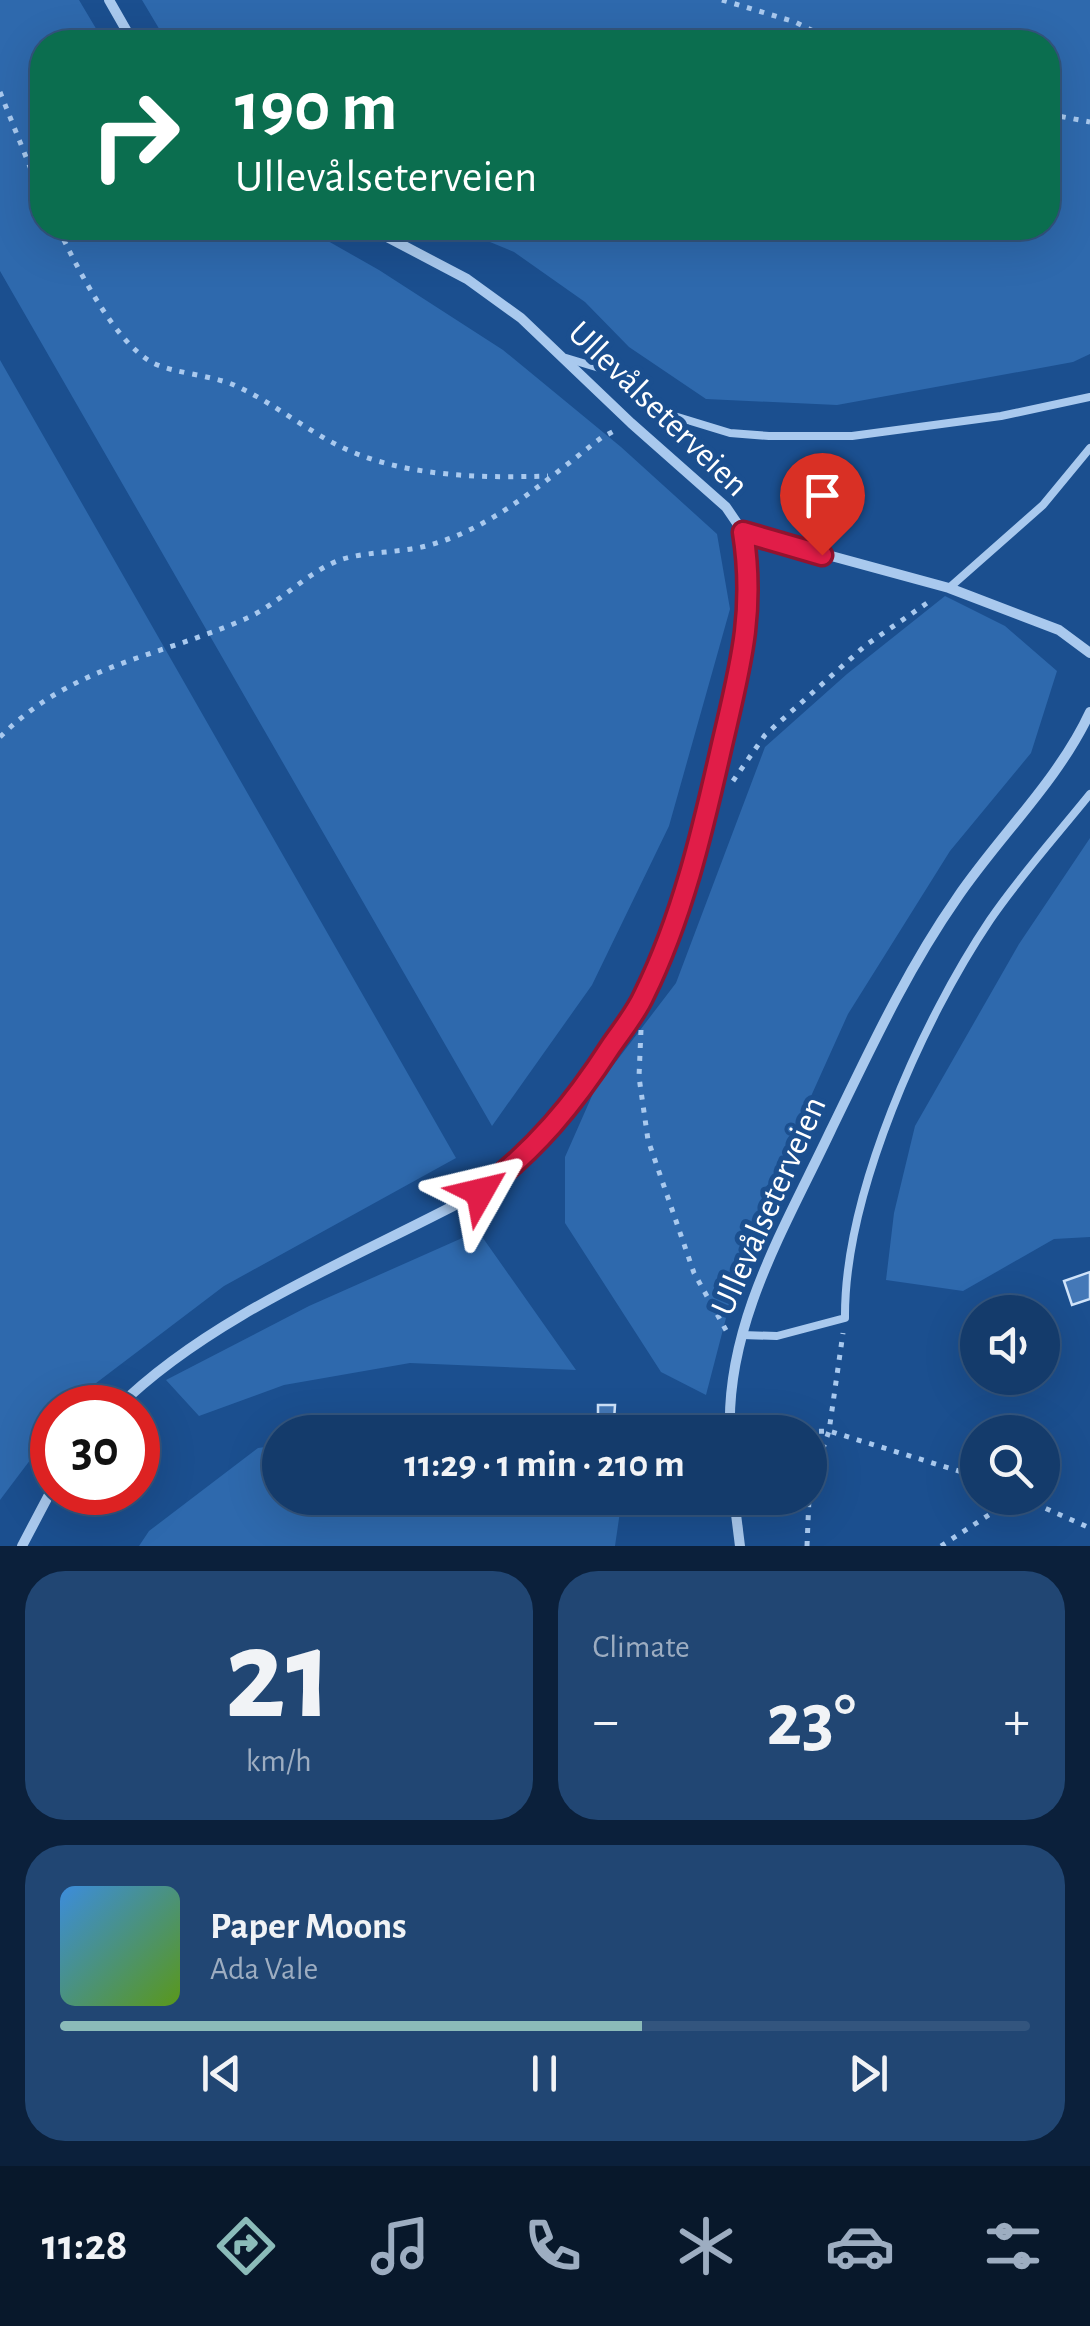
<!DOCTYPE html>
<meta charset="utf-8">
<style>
:root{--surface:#143b6b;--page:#214673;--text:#f1f3f6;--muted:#9dadc1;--line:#33557e;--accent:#8bbbb9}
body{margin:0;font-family:"Alegreya Sans",sans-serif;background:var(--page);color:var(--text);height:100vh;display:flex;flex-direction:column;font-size:38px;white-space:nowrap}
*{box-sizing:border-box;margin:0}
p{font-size:32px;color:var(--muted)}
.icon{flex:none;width:55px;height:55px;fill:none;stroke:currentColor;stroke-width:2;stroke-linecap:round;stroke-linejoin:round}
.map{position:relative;height:1546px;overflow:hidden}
.details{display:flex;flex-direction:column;gap:25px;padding:25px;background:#0b203b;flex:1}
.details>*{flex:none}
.guide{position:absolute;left:30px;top:30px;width:1030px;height:210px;border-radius:40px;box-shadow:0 10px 40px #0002,0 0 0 2px var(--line);background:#0b6e4f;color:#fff;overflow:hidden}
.fabs{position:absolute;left:960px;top:1295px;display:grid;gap:20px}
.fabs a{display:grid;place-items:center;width:100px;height:100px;border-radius:50%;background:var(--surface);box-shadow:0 10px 40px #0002,0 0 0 2px var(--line);font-size:50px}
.speed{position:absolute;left:30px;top:1385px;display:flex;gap:20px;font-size:50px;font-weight:700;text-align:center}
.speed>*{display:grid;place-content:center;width:130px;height:130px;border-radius:50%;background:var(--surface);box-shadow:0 10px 40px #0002,0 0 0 2px var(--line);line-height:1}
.speed .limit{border:15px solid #d22;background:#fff;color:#111}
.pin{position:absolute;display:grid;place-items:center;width:85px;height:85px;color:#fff;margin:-102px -42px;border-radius:50% 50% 50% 0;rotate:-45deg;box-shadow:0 0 10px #0007}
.pin .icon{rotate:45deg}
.me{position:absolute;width:110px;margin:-55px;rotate:53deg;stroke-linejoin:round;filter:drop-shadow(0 0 8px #0008)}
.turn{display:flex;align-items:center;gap:35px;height:210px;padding:0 40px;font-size:45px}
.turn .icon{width:130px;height:130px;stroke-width:2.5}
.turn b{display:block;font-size:70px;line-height:85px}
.big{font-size:75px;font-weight:700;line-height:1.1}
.details .tile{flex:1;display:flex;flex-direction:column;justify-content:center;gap:15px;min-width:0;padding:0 35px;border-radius:40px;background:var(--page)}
.details .dial{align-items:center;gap:0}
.dial b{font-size:130px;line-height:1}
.song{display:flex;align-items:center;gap:30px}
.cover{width:120px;height:120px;border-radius:15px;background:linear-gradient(135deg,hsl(210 70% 55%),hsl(90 70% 35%))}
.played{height:10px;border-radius:5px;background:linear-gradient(90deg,var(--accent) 60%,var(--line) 60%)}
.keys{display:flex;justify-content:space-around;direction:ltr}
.heat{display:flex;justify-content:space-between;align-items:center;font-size:55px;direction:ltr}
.details .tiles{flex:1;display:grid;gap:25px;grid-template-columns:1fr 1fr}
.tile:last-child{grid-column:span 2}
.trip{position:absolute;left:262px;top:1415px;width:565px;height:100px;border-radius:50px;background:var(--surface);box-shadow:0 10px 40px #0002,0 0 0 2px var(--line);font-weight:700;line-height:100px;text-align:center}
.tab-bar{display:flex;height:160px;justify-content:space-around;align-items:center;background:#08182b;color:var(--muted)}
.tab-bar .icon{width:70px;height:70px}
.tab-bar .active{color:var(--accent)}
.tab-bar b{font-size:45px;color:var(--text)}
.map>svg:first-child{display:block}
.green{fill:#2e69ad}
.building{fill:#4478b7;stroke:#cfe3fa;stroke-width:2.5}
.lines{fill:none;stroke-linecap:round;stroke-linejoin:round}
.path{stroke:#a9c9ee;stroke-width:5;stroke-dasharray:5 8;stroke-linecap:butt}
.lane{stroke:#a9c9ee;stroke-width:8}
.street{stroke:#a9c9ee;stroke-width:10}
.route-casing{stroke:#92132f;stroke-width:25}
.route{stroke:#e11d48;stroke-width:18}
.labels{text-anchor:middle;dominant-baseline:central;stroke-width:10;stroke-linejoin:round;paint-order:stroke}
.street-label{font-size:35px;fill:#fff;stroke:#1b4f8f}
</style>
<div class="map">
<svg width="1090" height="1546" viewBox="0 0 1090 1546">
<rect width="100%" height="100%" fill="#1b4f8f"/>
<g class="green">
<path d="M0 0H79L104 42H42V228H305L379 270 503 350 621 447 717 534 730 609 669 826 592 985 492 1126 0 271Z"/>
<path d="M142 0H1090V354L1073 362 837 405 706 399 629 347 585 302 514 252 456 228H1048V42H167Z"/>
<path d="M0 360 456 1158 224 1286 79 1396 70 1407 52 1408V1431L0 1500Z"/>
<path d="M945 596 1005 626 1057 671 1031 753 950 851 848 1014 776 1174 740 1264 706 1395 661 1372 565 1223V1157L595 1089 676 983 765 747 847 674Z"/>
<path d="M1090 838V1237L1054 1239 963 1291 886 1280 894 1213 915 1126 1019 944Z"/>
<path d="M478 1231 576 1370 410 1363 284 1385 199 1416 166 1380 309 1306Z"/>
<path d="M557 1424 576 1432H379L413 1428Z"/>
<path d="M280 1445V1498H622L615 1546H139L149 1531 258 1448Z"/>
</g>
<g class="building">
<path d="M1090 1272V1299L1072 1305 1064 1281Z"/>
<path d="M598 1405H615L614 1421H598Z"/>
</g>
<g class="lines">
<g class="path">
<path d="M722 0 795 22 836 42"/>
<path d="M0 92 42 197"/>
<path d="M1048 114 1090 122"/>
<path d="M58 228C77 267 114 342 153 363 173 373 210 375 234 385 277 404 316 439 360 455 418 477 487 478 548 476"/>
<path d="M0 737C74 664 156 658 245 619 278 605 310 569 343 559 370 551 399 553 426 546 493 529 547 479 601 438L614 431"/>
<path d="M733 781 765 735 866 645 930 601"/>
<path d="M641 1030 639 1077 648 1140 694 1273 727 1332"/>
<path d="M793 1432 829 1431 978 1477"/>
<path d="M810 1486 829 1431 843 1333"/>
<path d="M1022 1498 1090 1528"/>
<path d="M807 1546 809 1498"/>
<path d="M941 1546 1015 1498"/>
</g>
<g class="lane">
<path d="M566 358 606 370 671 415 730 433 769 436H852L1001 416 1090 397"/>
<path d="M949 588 1043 505 1090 448"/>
<path d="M742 1335 777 1336 845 1318C844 1195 922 1021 990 920 1020 876 1057 835 1090 794"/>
</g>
<g class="street">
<path d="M109 0 133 42"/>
<path d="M370 228 467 279 521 318 631 423 726 507 743 532 949 588 1059 630 1090 653"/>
<path d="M117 1408C213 1313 361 1256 480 1192L520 1162 577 1098 643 997 657 963 691 873 704 824 744 655 750 576 743 532"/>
<path d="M730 1432C726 1324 785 1227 830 1132 869 1052 906 971 957 898 999 836 1058 781 1090 712"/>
<path d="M734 1498 740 1546"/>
<path d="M22 1546 52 1489"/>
</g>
</g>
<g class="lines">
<defs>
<path id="route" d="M480 1192C536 1149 573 1105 611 1046 622 1030 636 1013 644 995 682 918 702 833 721 749 739 671 756 614 743 532L822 555"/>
</defs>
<use href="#route" class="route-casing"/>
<use href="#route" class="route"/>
</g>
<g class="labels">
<g class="street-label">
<text transform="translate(658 409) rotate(44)">Ullevålseterveien</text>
<text transform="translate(769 1206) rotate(-66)">Ullevålseterveien</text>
</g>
</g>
</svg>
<div class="fabs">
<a><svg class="icon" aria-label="sound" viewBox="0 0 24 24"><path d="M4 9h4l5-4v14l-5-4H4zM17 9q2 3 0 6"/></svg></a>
<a><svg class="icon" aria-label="search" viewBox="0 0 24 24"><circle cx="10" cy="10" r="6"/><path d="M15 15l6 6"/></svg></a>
</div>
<div class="speed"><div class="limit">30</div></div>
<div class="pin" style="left:822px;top:555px;background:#d93025"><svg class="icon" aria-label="arrive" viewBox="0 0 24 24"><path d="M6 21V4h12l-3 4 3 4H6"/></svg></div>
<svg class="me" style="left:480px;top:1192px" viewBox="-20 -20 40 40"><path d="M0-17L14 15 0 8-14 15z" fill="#e11d48" stroke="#fff" stroke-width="4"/></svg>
<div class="trip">11:29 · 1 min · 210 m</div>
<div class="guide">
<div class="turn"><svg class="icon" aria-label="right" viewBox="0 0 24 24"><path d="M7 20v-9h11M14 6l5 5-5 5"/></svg><div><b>190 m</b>Ullevålseterveien</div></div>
</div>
</div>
<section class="details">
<div class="tiles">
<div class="tile dial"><b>21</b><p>km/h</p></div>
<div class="tile"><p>Climate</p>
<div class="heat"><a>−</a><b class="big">23°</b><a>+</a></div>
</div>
<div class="tile">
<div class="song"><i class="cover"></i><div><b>Paper Moons</b><p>Ada Vale</p></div></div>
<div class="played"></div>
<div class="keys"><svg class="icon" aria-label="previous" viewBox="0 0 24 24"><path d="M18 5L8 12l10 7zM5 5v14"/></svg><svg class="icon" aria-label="pause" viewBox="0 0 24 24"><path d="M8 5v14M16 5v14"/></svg><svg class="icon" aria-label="next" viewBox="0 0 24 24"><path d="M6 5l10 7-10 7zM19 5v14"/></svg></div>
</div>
</div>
</section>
<nav class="tab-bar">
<b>11:28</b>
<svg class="icon active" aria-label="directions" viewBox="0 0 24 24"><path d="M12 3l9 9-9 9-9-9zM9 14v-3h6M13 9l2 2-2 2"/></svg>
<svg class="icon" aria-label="music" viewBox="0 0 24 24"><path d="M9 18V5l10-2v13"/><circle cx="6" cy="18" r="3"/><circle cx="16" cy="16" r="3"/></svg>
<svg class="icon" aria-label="phone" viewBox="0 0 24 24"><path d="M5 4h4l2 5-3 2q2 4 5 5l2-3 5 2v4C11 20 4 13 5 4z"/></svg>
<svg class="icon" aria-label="climate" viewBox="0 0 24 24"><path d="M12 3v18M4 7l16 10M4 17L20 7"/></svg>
<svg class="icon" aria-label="car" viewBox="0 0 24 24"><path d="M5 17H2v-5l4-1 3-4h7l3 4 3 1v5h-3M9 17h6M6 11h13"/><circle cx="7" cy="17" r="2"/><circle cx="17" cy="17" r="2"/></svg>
<svg class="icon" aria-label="filters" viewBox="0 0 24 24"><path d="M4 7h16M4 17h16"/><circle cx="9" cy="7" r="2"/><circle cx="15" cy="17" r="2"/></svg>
</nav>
